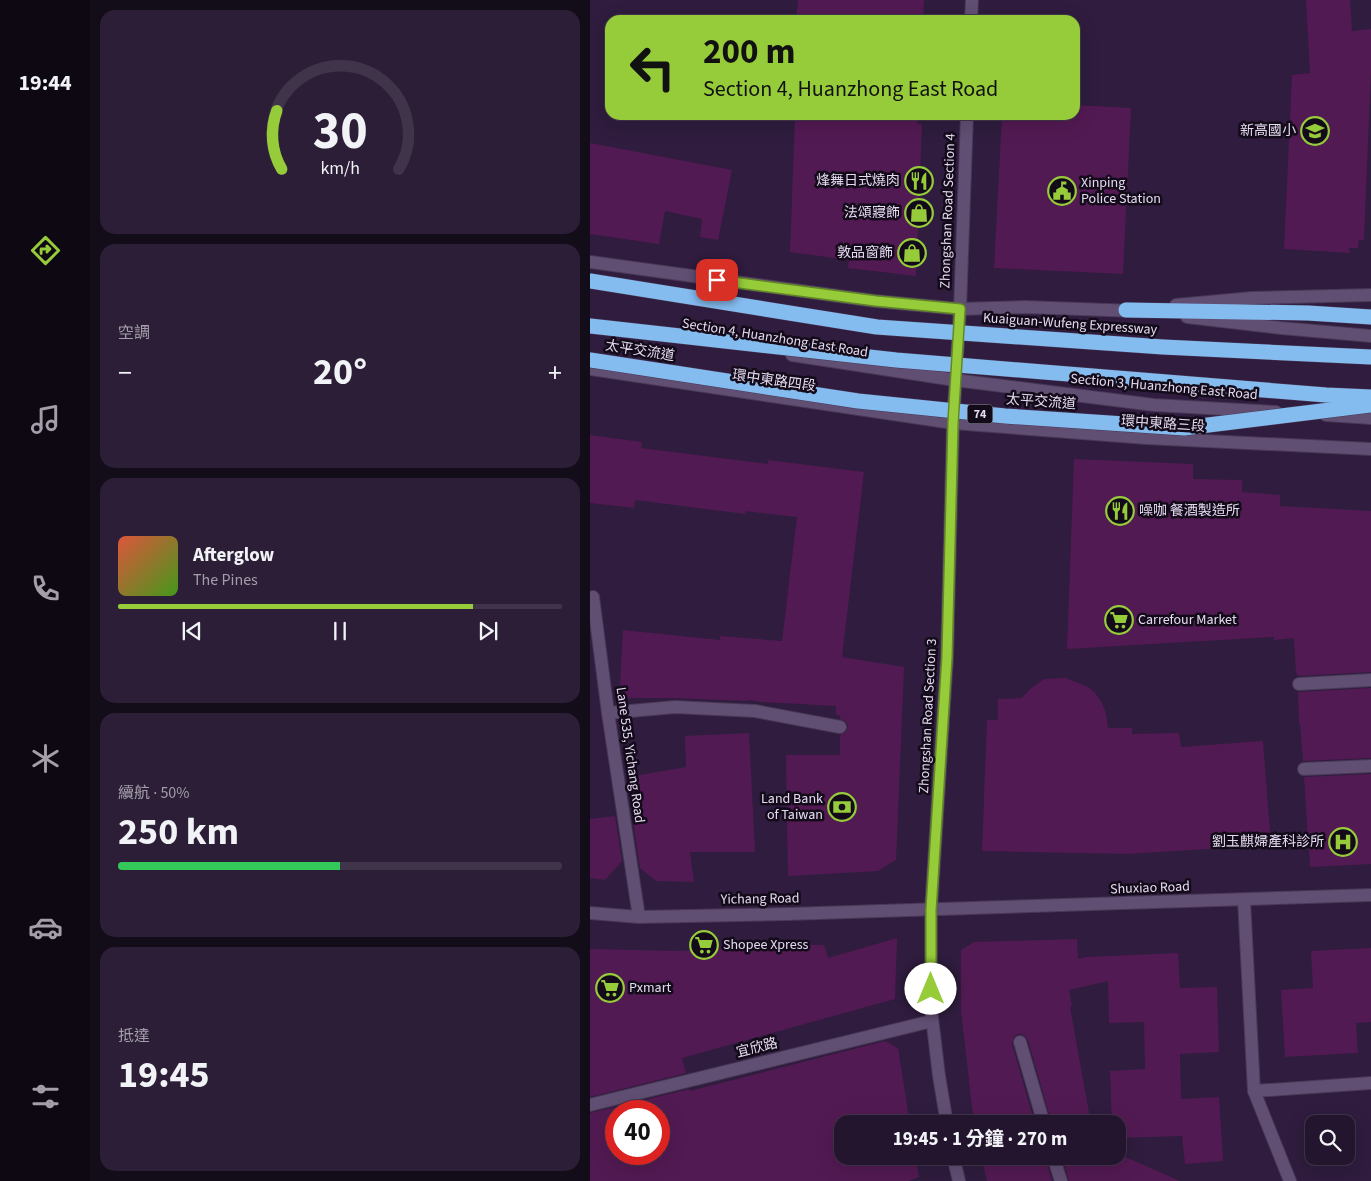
<!DOCTYPE html>
<html lang="zh-TW">
<meta charset="utf-8">
<style>
:root{--surface:#23152e;--page:#2b1e36;--text:#f1f3f6;--muted:#a39faa;--line:#40344a;--accent:#96cc3a}
body{margin:0;font-family:"Source Sans 3","Noto Sans TC",sans-serif;background:var(--page);color:var(--text);height:100vh;display:flex;flex-direction:column;font-size:19px;white-space:nowrap}
*{box-sizing:border-box;margin:0}
p{font-size:16px;color:var(--muted)}
.icon{flex:none;width:28px;height:28px;fill:none;stroke:currentColor;stroke-width:2;stroke-linecap:round;stroke-linejoin:round}
.map{position:relative;flex:1;overflow:hidden}
.details{display:flex;flex-direction:column;gap:10px;padding:10px;background:#130c19;width:500px}
.details>*{flex:none}
.hud{position:absolute;left:15px;top:15px;width:475px;height:105px;border-radius:15px;box-shadow:0 5px 20px #0002,0 0 0 1px var(--line);background:#96cc3a;color:#111;overflow:hidden}
.buttons{position:absolute;left:715px;top:1115px;display:grid;gap:10px}
.buttons a{display:grid;place-items:center;width:50px;height:50px;border-radius:10px;background:var(--surface);box-shadow:0 5px 20px #0002,0 0 0 1px var(--line);font-size:25px}
.speed{position:absolute;left:15px;top:1100px;display:flex;gap:10px;font-size:25px;font-weight:700;text-align:center}
.speed>*{display:grid;place-content:center;width:65px;height:65px;border-radius:50%;background:var(--surface);box-shadow:0 5px 20px #0002,0 0 0 1px var(--line);line-height:1}
.speed .limit{border:8px solid #d22;background:#fff;color:#111}
.pin{position:absolute;display:grid;place-items:center;width:42px;height:42px;color:#fff;margin:-21px;border-radius:10px;box-shadow:0 2px 8px #0006}
.me{position:absolute;width:55px;margin:-28px;rotate:0deg;stroke-linejoin:round;filter:drop-shadow(0 0 4px #0008)}
.turn{display:flex;align-items:center;gap:18px;height:105px;padding:0 15px;font-size:22px}
.turn .icon{width:65px;height:65px;stroke-width:2.5}
.turn b{display:block;font-size:35px;line-height:42px}
.big{font-size:38px;font-weight:700;line-height:1.1}
.details .widget{flex:1;display:flex;flex-direction:column;justify-content:center;gap:8px;min-width:0;padding:0 18px;border-radius:15px;background:var(--page)}
.details .dial{align-items:center;gap:0}
.dial svg{height:130px;overflow:visible;fill:none;stroke:var(--line);stroke-width:7;stroke-linecap:round;text-anchor:middle}
.dial text{fill:var(--text);stroke:none}
.song{display:flex;align-items:center;gap:15px}
.cover{width:60px;height:60px;border-radius:8px;background:linear-gradient(135deg,hsl(10 70% 55%),hsl(100 70% 35%))}
.played{height:5px;border-radius:2px;background:linear-gradient(90deg,var(--accent) 80%,var(--line) 80%)}
.keys{display:flex;justify-content:space-around;direction:ltr}
.heat{display:flex;justify-content:space-between;align-items:center;font-size:28px;direction:ltr}
.charge{height:8px;border-radius:4px;background:linear-gradient(90deg,#34c759 50%,var(--line) 0)}
.trip{position:absolute;left:244px;top:1115px;width:292px;height:50px;border-radius:15px;background:var(--surface);box-shadow:0 5px 20px #0002,0 0 0 1px var(--line);font-weight:700;line-height:50px;text-align:center}
main{display:flex;flex:1;min-height:0}
.tabs{display:flex;flex-direction:column;width:90px;justify-content:space-around;align-items:center;background:#0e0812;color:var(--muted)}
.tabs .icon{width:35px;height:35px}
.tabs .current{color:var(--accent)}
.tabs b{font-size:22px;color:var(--text)}
.map>svg:first-child{display:block}
.building{fill:#521a52;fill-rule:evenodd}
.lines{fill:none;stroke-linecap:round;stroke-linejoin:round}
.minor-casing{stroke:#483855;stroke-width:14}
.highway-casing{stroke:#483855;stroke-width:16}
.minor{stroke:#614e73;stroke-width:12}
.highway{stroke:#85bcf0;stroke-width:15}
.highway-bridge-casing{stroke:#483855;stroke-width:16;stroke-linecap:butt}
.highway-bridge{stroke:#85bcf0;stroke-width:15}
.route-casing{stroke:#628526;stroke-width:12}
.route{stroke:#96cc3a;stroke-width:9}
.labels{text-anchor:middle;dominant-baseline:central;stroke-width:5;stroke-linejoin:round;paint-order:stroke}
.shield{fill:#130b1a;stroke:#a69db0;stroke-width:1}
.shield-label{font-size:12px;font-weight:bold;fill:#e5dbf1}
.poi-label{font-size:14px;fill:#e5dbf1;stroke:#130b1a;text-anchor:end}
.street-label{font-size:14px;fill:#e5dbf1;stroke:#130b1a}
</style>
<main>
<nav class="tabs">
<b>19:44</b>
<svg class="icon current" aria-label="directions" viewBox="0 0 24 24"><path d="M12 3l9 9-9 9-9-9zM9 14v-3h6M13 9l2 2-2 2"/></svg>
<svg class="icon" aria-label="music" viewBox="0 0 24 24"><path d="M9 18V5l10-2v13"/><circle cx="6" cy="18" r="3"/><circle cx="16" cy="16" r="3"/></svg>
<svg class="icon" aria-label="phone" viewBox="0 0 24 24"><path d="M5 4h4l2 5-3 2q2 4 5 5l2-3 5 2v4C11 20 4 13 5 4z"/></svg>
<svg class="icon" aria-label="climate" viewBox="0 0 24 24"><path d="M12 3v18M4 7l16 10M4 17L20 7"/></svg>
<svg class="icon" aria-label="car" viewBox="0 0 24 24"><path d="M5 17H2v-5l4-1 3-4h7l3 4 3 1v5h-3M9 17h6M6 11h13"/><circle cx="7" cy="17" r="2"/><circle cx="17" cy="17" r="2"/></svg>
<svg class="icon" aria-label="filters" viewBox="0 0 24 24"><path d="M4 7h16M4 17h16"/><circle cx="9" cy="7" r="2"/><circle cx="15" cy="17" r="2"/></svg>
</nav>
<section class="details">
<div class="widget dial"><svg viewBox="0 0 100 80">
<path d="M14 69A42 42 0 1 1 86 69"/>
<path d="M14 69A42 42 0 0 1 11 33" stroke="#96cc3a"/>
<text x="50" y="56" font-size="32" font-weight="700">30</text>
<text x="50" y="72" font-size="11">km/h</text>
</svg></div>
<div class="widget"><p>空調</p>
<div class="heat"><a>−</a><b class="big">20°</b><a>+</a></div>
</div>
<div class="widget">
<div class="song"><i class="cover"></i><div><b>Afterglow</b><p>The Pines</p></div></div>
<div class="played"></div>
<div class="keys"><svg class="icon" aria-label="previous" viewBox="0 0 24 24"><path d="M18 5L8 12l10 7zM5 5v14"/></svg><svg class="icon" aria-label="pause" viewBox="0 0 24 24"><path d="M8 5v14M16 5v14"/></svg><svg class="icon" aria-label="next" viewBox="0 0 24 24"><path d="M6 5l10 7-10 7zM19 5v14"/></svg></div>
</div>
<div class="widget"><p>續航 · 50%</p><b class="big">250 km</b><div class="charge"></div></div>
<div class="widget"><p>抵達</p><b class="big">19:45</b></div>
</section>
<div class="map">
<svg width="781" height="1181" viewBox="0 0 781 1181">
<rect width="100%" height="100%" fill="#2f1c3e"/>
<g class="building">
<path d="M208 0H334L333 20H206Z"/>
<path d="M716 0H760L762 31 781 29V71L774 240H769L768 248H759L760 253 694 249 702 75 720 73Z"/>
<path d="M485 105 541 108 533 274 404 268 412 115H485Z"/>
<path d="M205 115H327V124H332L326 276 258 268 259 260 200 252Z"/>
<path d="M0 143 142 170 128 240 110 237 112 219 75 211 69 244 0 234Z"/>
<path d="M0 435 52 442 51 448 178 464V460L274 472 252 657 314 667 306 860 288 871 198 876 196 755H250V735L256 732 258 725 255 721 250 719V715H246V706L171 702 157 700V701L80 698H34L30 685 33 630 130 640V636L192 641 207 517 155 511V514L45 500 44 508 0 503Z"/>
<path d="M484 459 603 464V479L652 480V492L690 495V506L781 511V672L708 676V673L706 674 704 638 684 640V637L477 649Z"/>
<path d="M476 678 498 687 505 693 511 701 516 713 518 728H542V734L589 733 591 747 673 741 681 845 537 854 392 851 397 720H408V699L432 698 439 690 454 679Z"/>
<path d="M781 688V758L713 761 710 724H709L708 692Z"/>
<path d="M159 733 165 852H100L104 882 66 881 50 868 42 814H44L39 777 96 767 95 736Z"/>
<path d="M781 774V864L720 867 714 777Z"/>
<path d="M25 816 32 861 15 880 0 878V819Z"/>
<path d="M307 938 305 999 92 1058 96 1073 0 1097V949L89 951 177 945H234L238 958Z"/>
<path d="M487 939 488 959 496 957 588 953 590 988 627 987 629 1052 590 1054 591 1099 629 1097 633 1161 595 1164 592 1136 528 1138V1124H522L520 1071 555 1069 554 1022 519 1023 518 981 479 990 482 1006 480 1007 501 1124H462L438 1040 435 1036 431 1034H427L424 1037 422 1044 445 1124H384L371 1011V950L384 942Z"/>
<path d="M781 948V1022L766 1023 768 1053 695 1057 691 990 723 988 721 951Z"/>
<path d="M295 1041 308 1048 320 1124H252V1156H325L329 1177 319 1181H0V1113L100 1089V1091ZM26 1111H69V1154H26Z"/>
<path d="M528 1154 540 1159 590 1181H479L472 1156H528Z"/>
<path d="M391 1156H455L462 1181H397Z"/>
</g>
<g class="lines">
<defs>
<g id="minor">
<path d="M381 20 382 0"/>
<path d="M0 262 285 301 370 309 435 307 544 311"/>
<path d="M586 305 662 298 781 295"/>
<path d="M597 317 691 328 781 336"/>
<path d="M202 355 365 380 564 405 686 412"/>
<path d="M0 369 363 423 556 438 781 449"/>
<path d="M736 415 781 418"/>
<path d="M3 597 18 713 49 917"/>
<path d="M709 684 781 680"/>
<path d="M18 713 85 707 165 711 250 727"/>
<path d="M714 769 781 766"/>
<path d="M654 900 664 1091 700 1181"/>
<path d="M0 913 49 917 198 914 781 895"/>
<path d="M430 1042 454 1124"/>
<path d="M664 1091 781 1083"/>
<path d="M0 1105 342 1021"/>
<path d="M357 1124 349 1076 341 1009V910L357 657 363 423 370 309 377 115"/>
<path d="M363 1156 369 1181"/>
<path d="M463 1156 471 1181"/>
</g>
<path id="highway" d="M536 310 718 313 781 317"/>
</defs>
<use href="#minor" class="minor-casing"/>
<use href="#highway" class="highway-casing"/>
<use href="#minor" class="minor"/>
<use href="#highway" class="highway"/>
<defs>
<g id="highway-bridge">
<path d="M0 281 287 327 573 347 781 357"/>
<path d="M0 326 306 360 736 395 781 397"/>
<path d="M0 360 268 401 415 416 594 428 781 405"/>
</g>
</defs>
<use href="#highway-bridge" class="highway-bridge-casing"/>
<use href="#highway-bridge" class="highway-bridge"/>
</g>
<g class="lines">
<defs>
<path id="route" d="M127 280 286 301 370 309 363 423 357 657 341 910V989"/>
</defs>
<use href="#route" class="route-casing"/>
<use href="#route" class="route"/>
</g>
<defs>
<symbol id="school-ring" viewBox="-11 -11 22 22"><circle r="9.5" fill="#130b1a" stroke="#96cc3a" stroke-width="1.5"/><path d="M0-5L7-2L0 1L-7-2ZM-4 1L0 2.5L4 1V4Q0 6-4 4Z" fill="#96cc3a"/></symbol>
<symbol id="restaurant-ring" viewBox="-11 -11 22 22"><circle r="9.5" fill="#130b1a" stroke="#96cc3a" stroke-width="1.5"/><path d="M-5-6h1v4h1v-4h1v4h1v-4h1v5L-1.5 .5V6h-2V.5L-5-1ZM5-6V6H3V1.5H1.5Q1.5-4 5-6Z" fill="#96cc3a"/></symbol>
<symbol id="civic-ring" viewBox="-11 -11 22 22"><circle r="9.5" fill="#130b1a" stroke="#96cc3a" stroke-width="1.5"/><path d="M-.6-6.5H3V-4.5H.6V-3L4-1V1h2V6H-6V1h2V-1L-.6-3ZM-1.2 2.5V6h2.4V2.5Z" fill="#96cc3a"/></symbol>
<symbol id="shop-ring" viewBox="-11 -11 22 22"><circle r="9.5" fill="#130b1a" stroke="#96cc3a" stroke-width="1.5"/><path d="M-5-2.5h2.3a2.7 3.5 0 0 1 5.4 0H5L5.5 6h-11ZM-1.5-2.5h3a1.5 2.3 0 0 0-3 0Z" fill="#96cc3a"/></symbol>
<symbol id="supermarket-ring" viewBox="-11 -11 22 22"><circle r="9.5" fill="#130b1a" stroke="#96cc3a" stroke-width="1.5"/><path d="M-6-5.5h2.5l.6 2H6L4.5 2H-2.5L-4.4-4H-6ZM-1.5 3.2a1.3 1.3 0 1 0 .1 0ZM3 3.2a1.3 1.3 0 1 0 .1 0Z" fill="#96cc3a"/></symbol>
<symbol id="bank-ring" viewBox="-11 -11 22 22"><circle r="9.5" fill="#130b1a" stroke="#96cc3a" stroke-width="1.5"/><path d="M-6-4H6V4H-6ZM0-2.3a2.3 2.3 0 1 0 0 4.6a2.3 2.3 0 1 0 0-4.6Z" fill="#96cc3a"/></symbol>
<symbol id="hospital-ring" viewBox="-11 -11 22 22"><circle r="9.5" fill="#130b1a" stroke="#96cc3a" stroke-width="1.5"/><path d="M-5-5h3v3.5h4V-5h3V5h-3V1.5h-4V5h-3Z" fill="#96cc3a"/></symbol>
</defs>
<g fill-rule="evenodd">
<use href="#school-ring" x="709" y="115" width="32" height="32"/>
<use href="#restaurant-ring" x="313" y="165" width="32" height="32"/>
<use href="#civic-ring" x="456" y="175" width="32" height="32"/>
<use href="#shop-ring" x="313" y="197" width="32" height="32"/>
<use href="#shop-ring" x="306" y="237" width="32" height="32"/>
<use href="#restaurant-ring" x="514" y="495" width="32" height="32"/>
<use href="#supermarket-ring" x="513" y="604" width="32" height="32"/>
<use href="#bank-ring" x="236" y="791" width="32" height="32"/>
<use href="#hospital-ring" x="737" y="826" width="32" height="32"/>
<use href="#supermarket-ring" x="98" y="929" width="32" height="32"/>
<use href="#supermarket-ring" x="4" y="972" width="32" height="32"/>
</g>
<g class="labels">
<rect class="shield" x="377.5" y="404.5" width="25" height="19" rx="4"/>
<g class="shield-label">
<text x="390" y="414">74</text>
</g>
<g class="poi-label">
<text x="706" y="131">新高國小</text>
<text x="310" y="181">烽舞日式燒肉</text>
<text x="491" y="183" text-anchor="start">Xinping<tspan x="491" dy="16">Police Station</tspan></text>
<text x="310" y="213">法頌寢飾</text>
<text x="303" y="253">敦品窗飾</text>
<text x="549" y="511" text-anchor="start">噪咖 餐酒製造所</text>
<text x="548" y="620" text-anchor="start">Carrefour Market</text>
<text x="233" y="799">Land Bank<tspan x="233" dy="16">of Taiwan</tspan></text>
<text x="734" y="842">劉玉麒婦產科診所</text>
<text x="133" y="945" text-anchor="start">Shopee Xpress</text>
<text x="39" y="988" text-anchor="start">Pxmart</text>
</g>
<g class="street-label">
<text transform="translate(358 211) rotate(-88)">Zhongshan Road Section 4</text>
<text transform="translate(480 324) rotate(4)">Kuaiguan-Wufeng Expressway</text>
<text transform="translate(185 338) rotate(9)">Section 4, Huanzhong East Road</text>
<text transform="translate(50 351) rotate(9)">太平交流道</text>
<text transform="translate(184 381) rotate(8)">環中東路四段</text>
<text transform="translate(574 387) rotate(5)">Section 3, Huanzhong East Road</text>
<text transform="translate(451 402) rotate(4)">太平交流道</text>
<text transform="translate(573 424) rotate(4)">環中東路三段</text>
<text transform="translate(338 716) rotate(-87)">Zhongshan Road Section 3</text>
<text transform="translate(40 755) rotate(82)">Lane 535, Yichang Road</text>
<text transform="translate(560 888) rotate(-2)">Shuxiao Road</text>
<text transform="translate(170 899) rotate(-1)">Yichang Road</text>
<text transform="translate(167 1048) rotate(-14)">宜欣路</text>
</g>
</g>
</svg>
<div class="buttons">
<a><svg class="icon" aria-label="search" viewBox="0 0 24 24"><circle cx="10" cy="10" r="6"/><path d="M15 15l6 6"/></svg></a>
</div>
<div class="speed"><div class="limit">40</div></div>
<div class="pin" style="left:127px;top:280px;background:#d93025"><svg class="icon" aria-label="arrive" viewBox="0 0 24 24"><path d="M6 21V4h12l-3 4 3 4H6"/></svg></div>
<svg class="me" style="left:341px;top:989px" viewBox="-20 -20 40 40"><circle r="19" fill="#fff"/><path d="M0-13L10 11 0 6-10 11z" fill="#96cc3a"/></svg>
<div class="trip">19:45 · 1 分鐘 · 270 m</div>
<div class="hud">
<div class="turn"><svg class="icon" aria-label="left" viewBox="0 0 24 24"><path d="M17 20v-9H6M10 6l-5 5 5 5"/></svg><div><b>200 m</b>Section 4, Huanzhong East Road</div></div>
</div>
</div>
</main>
